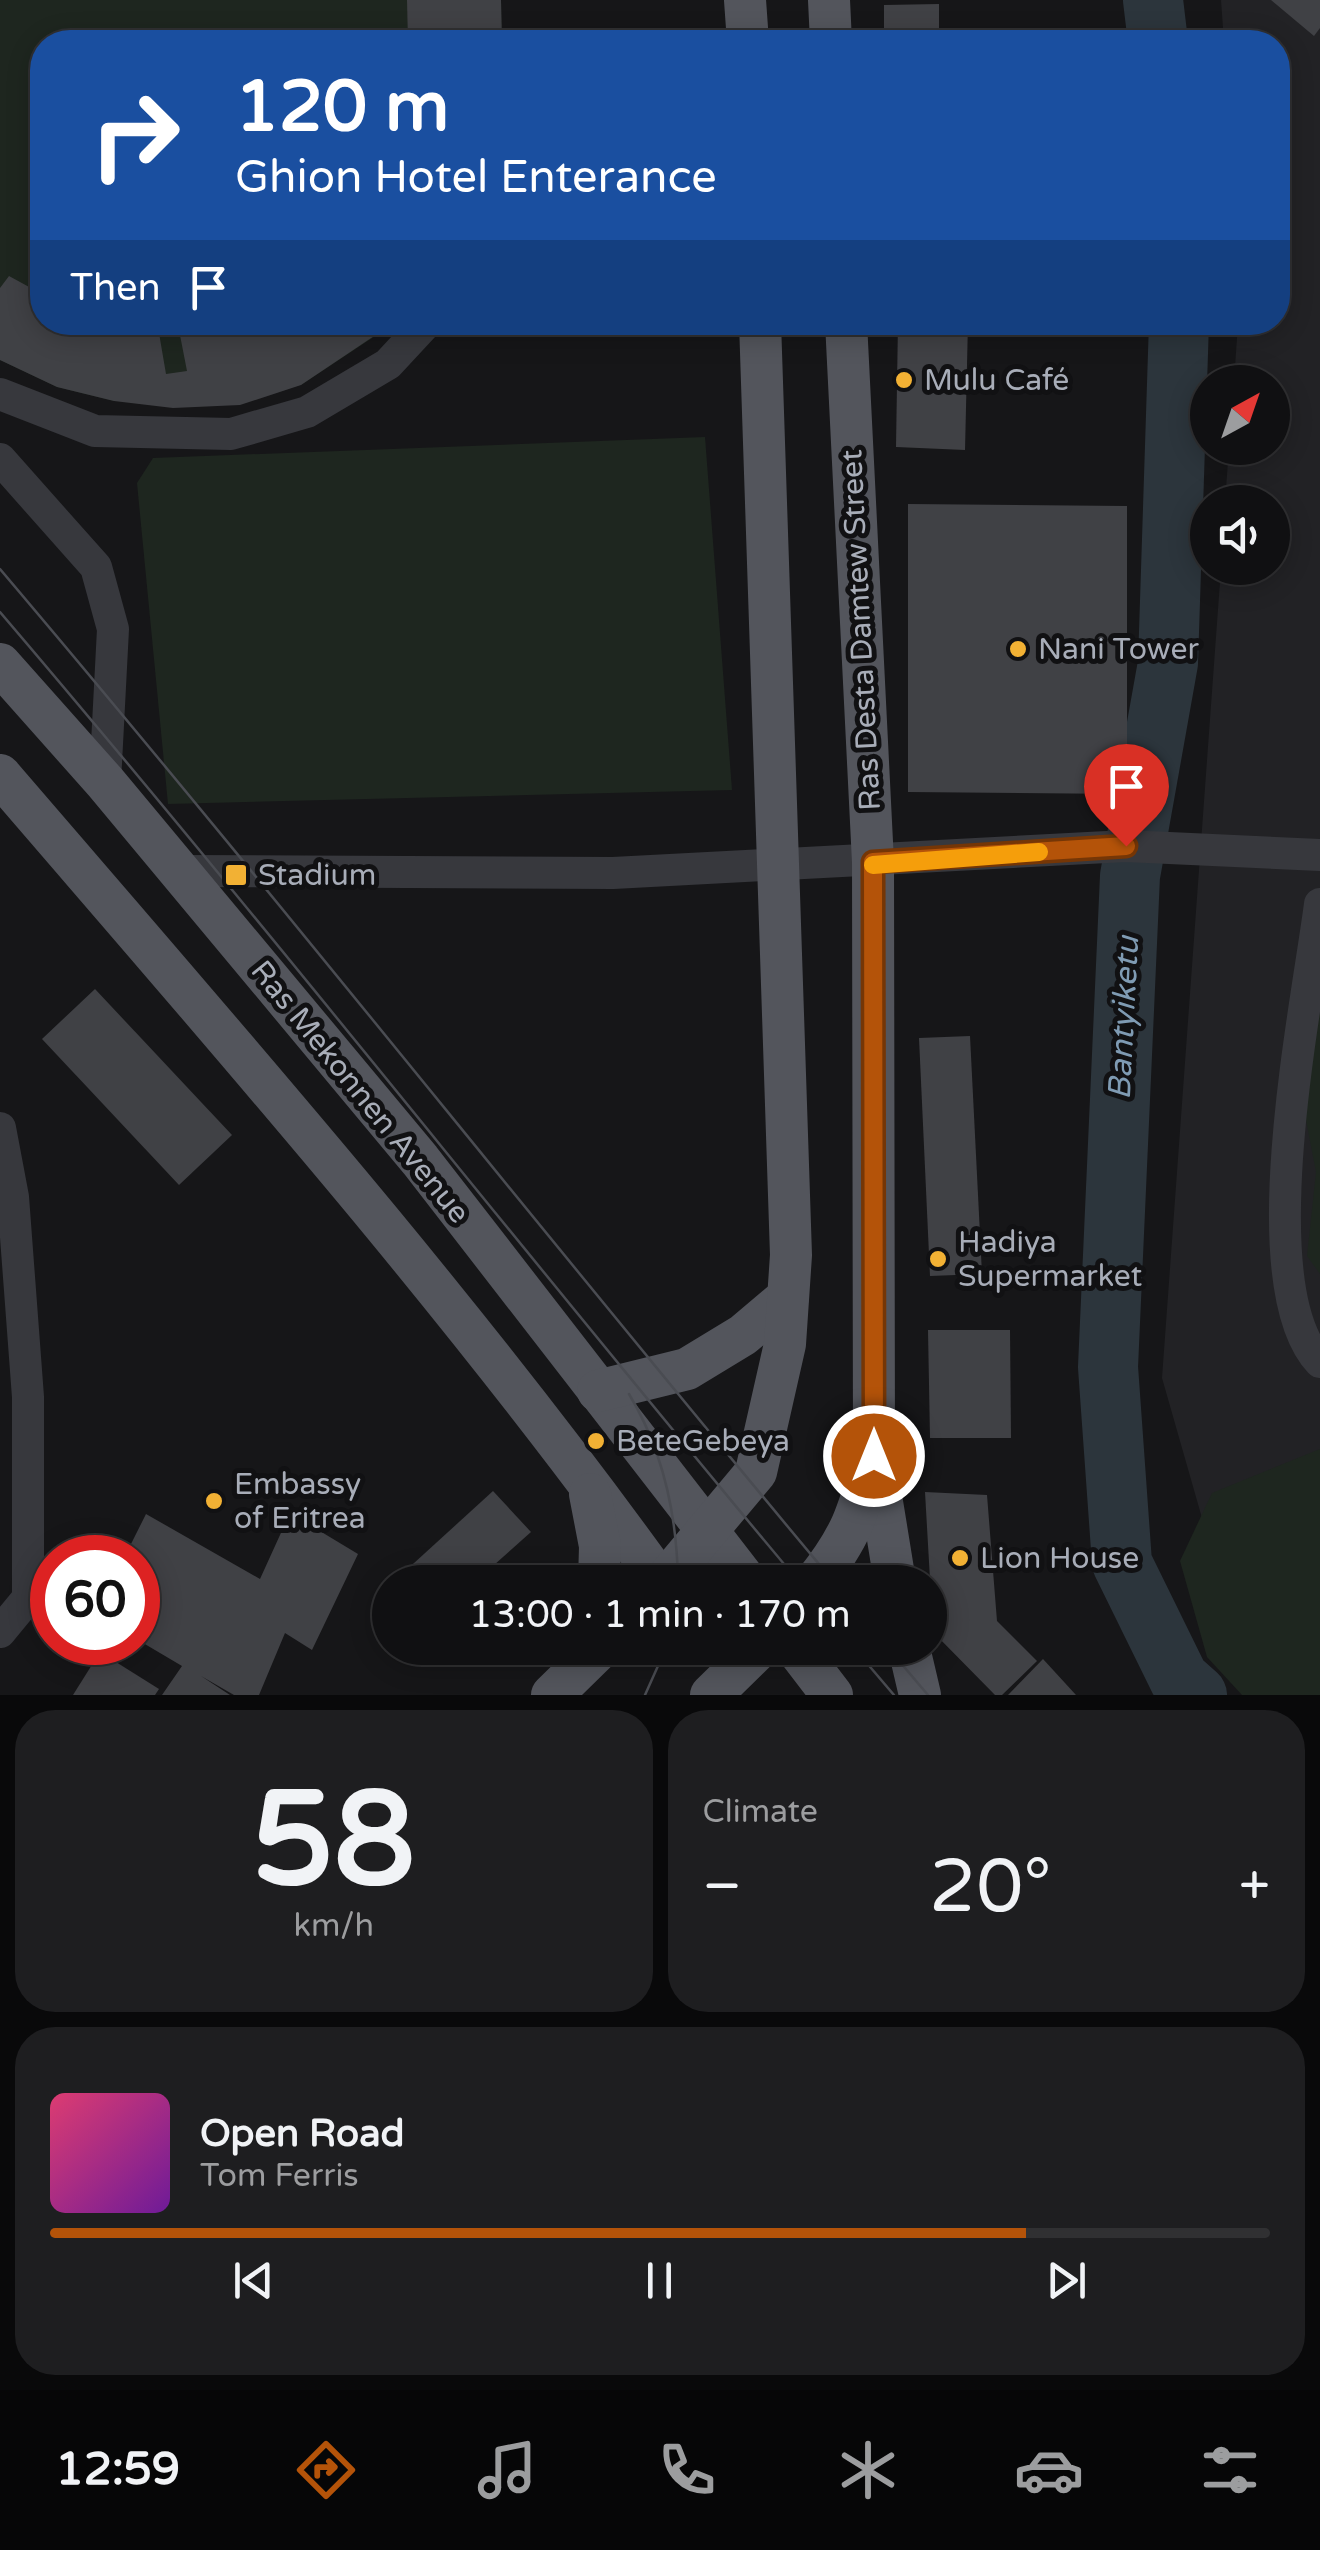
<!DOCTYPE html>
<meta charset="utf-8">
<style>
:root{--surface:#101012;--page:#1e1e20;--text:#f1f3f6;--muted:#9c9d9f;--line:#303032;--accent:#b45309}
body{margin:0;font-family:"Varela Round",sans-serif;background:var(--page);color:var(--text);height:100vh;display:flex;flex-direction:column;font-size:38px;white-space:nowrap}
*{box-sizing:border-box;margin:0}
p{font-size:32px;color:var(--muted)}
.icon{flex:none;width:55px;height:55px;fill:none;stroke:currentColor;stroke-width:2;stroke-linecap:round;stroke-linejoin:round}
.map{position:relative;height:1695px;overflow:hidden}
.drawer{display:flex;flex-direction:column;gap:15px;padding:15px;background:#09090a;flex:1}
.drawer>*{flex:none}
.guide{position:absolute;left:30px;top:30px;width:1260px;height:305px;border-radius:40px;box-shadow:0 5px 25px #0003,0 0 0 2px var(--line);background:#1a4fa0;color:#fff;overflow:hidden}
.needle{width:65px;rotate:40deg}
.controls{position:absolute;left:1190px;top:365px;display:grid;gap:20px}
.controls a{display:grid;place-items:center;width:100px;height:100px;border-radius:50%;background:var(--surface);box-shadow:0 5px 25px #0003,0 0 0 2px var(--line);font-size:50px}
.speed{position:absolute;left:30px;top:1535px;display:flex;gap:20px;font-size:50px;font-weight:700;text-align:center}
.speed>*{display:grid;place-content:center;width:130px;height:130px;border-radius:50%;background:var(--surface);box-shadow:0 5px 25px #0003,0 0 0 2px var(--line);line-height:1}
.speed .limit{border:15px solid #d22;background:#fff;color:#111}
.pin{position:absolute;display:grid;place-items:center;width:85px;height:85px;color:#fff;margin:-102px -42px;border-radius:50% 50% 50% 0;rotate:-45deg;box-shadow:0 0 10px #0007}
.pin .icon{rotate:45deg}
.me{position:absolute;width:110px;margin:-55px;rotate:0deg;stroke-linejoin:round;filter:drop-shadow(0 0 8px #0008)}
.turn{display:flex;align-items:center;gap:35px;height:210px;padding:0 40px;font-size:45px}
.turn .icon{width:130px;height:130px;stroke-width:2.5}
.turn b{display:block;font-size:70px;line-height:85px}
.then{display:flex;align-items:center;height:95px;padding:0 40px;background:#0003;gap:20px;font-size:38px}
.big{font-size:75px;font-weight:600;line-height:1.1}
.drawer .widget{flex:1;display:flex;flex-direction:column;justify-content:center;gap:15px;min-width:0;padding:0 35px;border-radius:40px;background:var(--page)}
.drawer .dial{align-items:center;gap:0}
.dial b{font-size:130px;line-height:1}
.song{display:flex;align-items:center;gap:30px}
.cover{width:120px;height:120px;border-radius:15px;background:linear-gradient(135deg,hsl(340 70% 55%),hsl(280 70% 35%))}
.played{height:10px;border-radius:5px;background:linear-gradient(90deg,var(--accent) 80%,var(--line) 80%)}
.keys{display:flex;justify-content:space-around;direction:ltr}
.heat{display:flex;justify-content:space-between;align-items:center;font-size:55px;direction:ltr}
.drawer .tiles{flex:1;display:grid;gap:15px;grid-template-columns:1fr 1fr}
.widget:last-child{grid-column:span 2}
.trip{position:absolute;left:372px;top:1565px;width:575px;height:100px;border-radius:50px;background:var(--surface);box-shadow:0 5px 25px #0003,0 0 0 2px var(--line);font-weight:600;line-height:100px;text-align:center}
.menu{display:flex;height:160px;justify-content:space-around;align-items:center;background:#060607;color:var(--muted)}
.menu .icon{width:70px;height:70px}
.menu .current{color:var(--accent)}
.menu b{font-size:45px;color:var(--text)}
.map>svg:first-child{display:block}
.built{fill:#222225}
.green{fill:#1e261f}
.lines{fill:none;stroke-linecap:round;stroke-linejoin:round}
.river{stroke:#2c353c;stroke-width:60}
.building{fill:#404145}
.minor{stroke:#37383d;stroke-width:32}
.major{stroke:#53555c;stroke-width:42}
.tram{stroke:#4a4c52;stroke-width:2.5}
.route-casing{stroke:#753606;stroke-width:25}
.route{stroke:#b45309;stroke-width:18}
.slow{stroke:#f59e0b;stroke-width:18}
.poi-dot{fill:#f2b134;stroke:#111113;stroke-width:4}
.labels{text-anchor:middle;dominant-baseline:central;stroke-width:10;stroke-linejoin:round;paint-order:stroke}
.poi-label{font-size:30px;fill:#a8adb8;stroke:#111113;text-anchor:start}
.street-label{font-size:30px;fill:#a8adb8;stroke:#111113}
.water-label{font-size:32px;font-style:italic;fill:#7f9bb3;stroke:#111113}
</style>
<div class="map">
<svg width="1320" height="1695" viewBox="0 0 1320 1695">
<rect width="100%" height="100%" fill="#161618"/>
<path class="built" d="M1221 0H1320V1695L1238 1644 1162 1378 1221 568H1272V502H1225L1229 448H1272V382H1234L1238 323 1278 322V42H1224Z"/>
<g class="green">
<path d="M0 0H501L502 42H42V322L395 323 301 385 114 401 57 387 0 360Z"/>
<path d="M705 437 732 790 168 804 137 483 153 458Z"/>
<path d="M1320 944V1274L1307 1256 1316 1172 1292 1048Z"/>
<path d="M1320 1449V1695H1242L1207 1657 1180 1561 1212 1493Z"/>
</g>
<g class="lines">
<g class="river">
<path d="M1153 0 1158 42"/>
<path d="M1179 322 1168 663 1130 876 1108 1367 1122 1563 1179 1679 1197 1695"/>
</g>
</g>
<g class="building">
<path d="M407 0H501L502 42H408Z"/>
<path d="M1271 0H1320V28L1314 36Z"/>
<path d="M939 4V42H884V5Z"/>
<path d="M9 276 42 294V322H103L159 333 166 374 187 371 179 330 208 322H395L301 385 240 405 173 408 114 401 57 387 0 360V288Z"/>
<path d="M898 322H968L965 450 896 447Z"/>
<path d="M908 504 1127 506V794L908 792Z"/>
<path d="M95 989 232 1135 179 1185 42 1039Z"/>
<path d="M970 1036 982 1274 930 1276 919 1038Z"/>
<path d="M928 1330H1010L1011 1438H930Z"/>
<path d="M493 1491 531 1532 475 1582H429L413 1564Z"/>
<path d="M925 1492 987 1495 997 1621 1037 1661 1002 1695H995L933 1632Z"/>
<path d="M290 1513 358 1554 312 1650 285 1633 259 1695H234L201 1676 230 1695H162L182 1666 138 1640V1558H124L146 1514 260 1579Z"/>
<path d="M100 1652 159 1689 155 1695H73Z"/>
<path d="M1043 1659 1076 1695H1008Z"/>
</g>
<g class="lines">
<g class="minor">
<path d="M0 394 95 431 231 434 307 412 388 364 427 322"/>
<path d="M0 459 96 567 113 629 105 782"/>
<path d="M178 871 613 873 1126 846 1320 855"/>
<path d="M1320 904C1307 1006 1248 1286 1320 1362"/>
<path d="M0 1128 13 1197 28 1397V1598L0 1632"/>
</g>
<g class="major">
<path d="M745 0 748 42"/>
<path d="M829 0 831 42"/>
<path d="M0 664 105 782 420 1160 747 1582"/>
<path d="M0 775C227 1039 458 1300 661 1582"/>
<path d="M598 1391 687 1369 743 1335 788 1297"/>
<path d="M876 1465 895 1582"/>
<path d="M590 1494 600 1546 599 1582"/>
<path d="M664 1582 756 1472 785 1344 791 1255 760 322"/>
<path d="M815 1582C852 1536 858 1513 874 1456L873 862 846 322"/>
<path d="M796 1648 832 1695"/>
<path d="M909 1648 920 1695"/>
<path d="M552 1695 600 1648"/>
<path d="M711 1695 759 1648"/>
</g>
<g class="tram">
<path d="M0 569C283 903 553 1247 834 1582"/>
<path d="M0 612C272 931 530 1261 799 1582"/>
<path d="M629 1394C664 1452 677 1516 678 1582"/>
<path d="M854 1648 894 1695"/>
<path d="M888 1648 928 1695"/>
<path d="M645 1695 666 1648"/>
</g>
</g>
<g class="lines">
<defs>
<path id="route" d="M874 1456 873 862 1126 846"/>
</defs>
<use href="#route" class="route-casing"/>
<use href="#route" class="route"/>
<path class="slow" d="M873 865 1039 852"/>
</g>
<g class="poi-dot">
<circle cx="904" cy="380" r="10"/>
<circle cx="1018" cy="649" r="10"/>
<rect x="224" y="863" width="24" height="24" rx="5"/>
<circle cx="938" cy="1259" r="10"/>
<circle cx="596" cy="1441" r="10"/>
<circle cx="214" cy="1501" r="10"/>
<circle cx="960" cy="1558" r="10"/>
</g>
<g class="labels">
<g class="poi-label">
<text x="924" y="380">Mulu Café</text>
<text x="1038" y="649">Nani Tower</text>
<text x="258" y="875">Stadium</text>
<text x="958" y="1242">Hadiya<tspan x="958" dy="34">Supermarket</tspan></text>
<text x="616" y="1441">BeteGebeya</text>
<text x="234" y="1484">Embassy<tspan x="234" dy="34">of Eritrea</tspan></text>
<text x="980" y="1558">Lion House</text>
</g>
<g class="street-label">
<text transform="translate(861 630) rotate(-93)">Ras Desta Damtew Street</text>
<text transform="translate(360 1092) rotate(51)">Ras Mekonnen Avenue</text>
</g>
<g class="water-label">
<text transform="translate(1124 1018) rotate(-87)">Bantyiketu</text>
</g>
</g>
</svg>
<div class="controls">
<a><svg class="needle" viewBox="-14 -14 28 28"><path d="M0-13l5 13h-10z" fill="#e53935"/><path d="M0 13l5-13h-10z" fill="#9c9d9f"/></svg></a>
<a><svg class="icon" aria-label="sound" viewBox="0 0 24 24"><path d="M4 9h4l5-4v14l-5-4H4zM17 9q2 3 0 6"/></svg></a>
</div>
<div class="speed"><div class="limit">60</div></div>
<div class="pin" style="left:1126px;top:846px;background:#d93025"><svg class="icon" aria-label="arrive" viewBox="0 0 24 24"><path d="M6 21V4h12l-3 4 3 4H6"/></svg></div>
<svg class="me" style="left:874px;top:1456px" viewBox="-20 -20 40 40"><circle r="17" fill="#b45309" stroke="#fff" stroke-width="3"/><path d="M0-11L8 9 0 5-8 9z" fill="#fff"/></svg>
<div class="trip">13:00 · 1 min · 170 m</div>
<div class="guide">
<div class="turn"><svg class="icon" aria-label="right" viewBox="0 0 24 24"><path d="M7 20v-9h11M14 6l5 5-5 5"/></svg><div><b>120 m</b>Ghion Hotel Enterance</div></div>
<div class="then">Then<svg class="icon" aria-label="arrive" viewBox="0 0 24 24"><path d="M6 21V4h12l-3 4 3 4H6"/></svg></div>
</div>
</div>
<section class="drawer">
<div class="tiles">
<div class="widget dial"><b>58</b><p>km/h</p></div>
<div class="widget"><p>Climate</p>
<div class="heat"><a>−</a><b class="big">20°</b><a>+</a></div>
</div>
<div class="widget">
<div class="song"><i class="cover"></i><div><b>Open Road</b><p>Tom Ferris</p></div></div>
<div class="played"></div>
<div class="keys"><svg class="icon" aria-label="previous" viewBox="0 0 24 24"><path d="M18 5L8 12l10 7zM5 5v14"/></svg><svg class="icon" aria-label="pause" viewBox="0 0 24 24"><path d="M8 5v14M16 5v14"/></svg><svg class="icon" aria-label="next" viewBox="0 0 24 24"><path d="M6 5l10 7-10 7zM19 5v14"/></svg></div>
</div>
</div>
</section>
<nav class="menu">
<b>12:59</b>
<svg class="icon current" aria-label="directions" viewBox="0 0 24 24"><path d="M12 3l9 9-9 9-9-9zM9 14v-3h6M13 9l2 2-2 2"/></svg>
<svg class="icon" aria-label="music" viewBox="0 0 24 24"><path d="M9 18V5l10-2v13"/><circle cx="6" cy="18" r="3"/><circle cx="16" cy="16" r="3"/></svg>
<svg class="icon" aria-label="phone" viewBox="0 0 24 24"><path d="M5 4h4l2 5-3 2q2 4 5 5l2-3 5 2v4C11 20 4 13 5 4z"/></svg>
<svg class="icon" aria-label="climate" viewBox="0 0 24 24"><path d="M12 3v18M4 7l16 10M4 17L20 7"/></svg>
<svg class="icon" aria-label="car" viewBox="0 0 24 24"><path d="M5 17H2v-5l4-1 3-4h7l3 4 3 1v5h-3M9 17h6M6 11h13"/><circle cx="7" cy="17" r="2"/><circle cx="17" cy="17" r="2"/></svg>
<svg class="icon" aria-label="filters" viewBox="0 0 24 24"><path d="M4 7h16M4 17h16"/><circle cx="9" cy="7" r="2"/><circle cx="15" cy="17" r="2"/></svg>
</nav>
